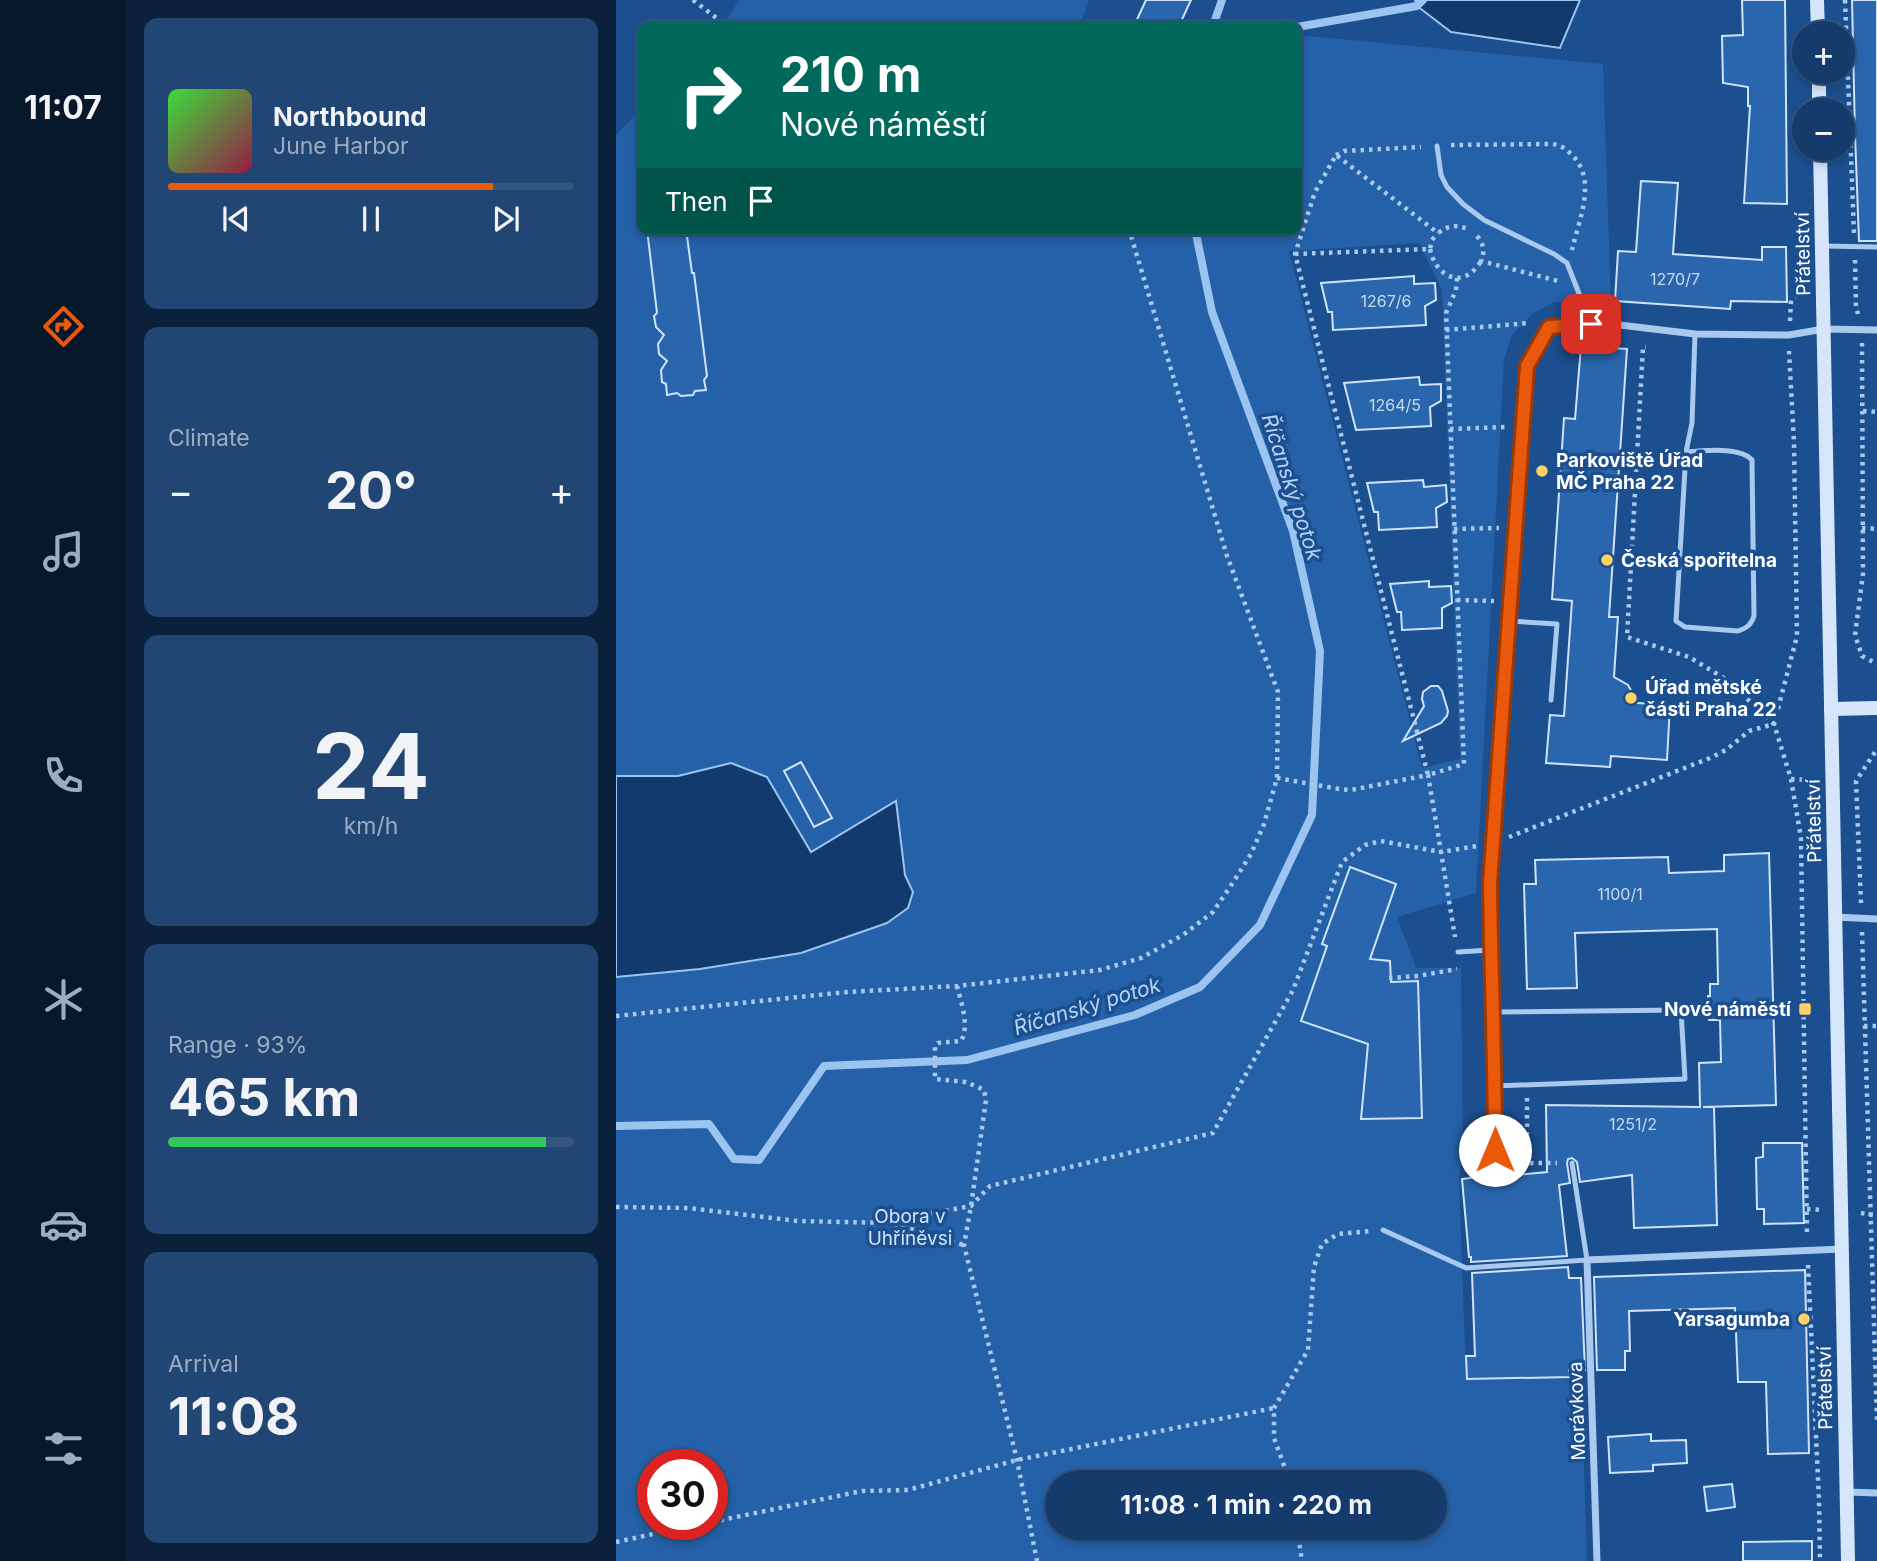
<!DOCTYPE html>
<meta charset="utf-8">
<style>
:root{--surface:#143b6b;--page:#214673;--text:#f1f3f6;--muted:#9dadc1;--line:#33557e;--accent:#ea580c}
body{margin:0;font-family:Inter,sans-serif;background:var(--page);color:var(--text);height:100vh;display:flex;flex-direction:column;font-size:26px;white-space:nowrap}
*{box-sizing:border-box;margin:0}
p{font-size:23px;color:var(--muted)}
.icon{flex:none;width:38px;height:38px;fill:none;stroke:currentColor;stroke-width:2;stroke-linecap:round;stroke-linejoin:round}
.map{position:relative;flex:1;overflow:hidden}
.panel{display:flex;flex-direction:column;gap:18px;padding:18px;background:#0b203b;width:490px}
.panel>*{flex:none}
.top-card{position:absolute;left:21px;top:21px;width:665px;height:214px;border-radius:14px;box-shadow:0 4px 10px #0003,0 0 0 2px var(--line);background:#00695c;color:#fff;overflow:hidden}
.buttons{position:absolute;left:1176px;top:21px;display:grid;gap:14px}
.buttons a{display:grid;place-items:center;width:63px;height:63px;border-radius:50%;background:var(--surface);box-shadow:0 4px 10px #0003,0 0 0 2px var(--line);font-size:35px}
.speed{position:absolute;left:21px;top:1449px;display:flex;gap:14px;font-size:35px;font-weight:700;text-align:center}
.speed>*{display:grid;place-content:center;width:91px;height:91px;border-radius:50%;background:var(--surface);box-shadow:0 4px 10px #0003,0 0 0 2px var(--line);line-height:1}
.speed .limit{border:10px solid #d22;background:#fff;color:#111}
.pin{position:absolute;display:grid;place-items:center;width:60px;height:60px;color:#fff;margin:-30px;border-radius:14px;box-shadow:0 4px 10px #0006}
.me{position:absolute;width:77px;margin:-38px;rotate:0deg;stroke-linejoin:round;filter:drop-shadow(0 0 5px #0008)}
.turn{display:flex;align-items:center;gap:24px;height:147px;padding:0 28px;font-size:32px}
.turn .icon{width:91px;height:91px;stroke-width:2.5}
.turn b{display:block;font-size:49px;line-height:60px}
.then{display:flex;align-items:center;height:66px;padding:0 28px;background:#0003;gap:14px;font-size:26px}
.big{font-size:52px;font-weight:700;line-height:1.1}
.panel .widget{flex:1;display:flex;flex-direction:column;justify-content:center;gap:10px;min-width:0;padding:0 24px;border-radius:14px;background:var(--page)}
.panel .dial{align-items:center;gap:0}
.dial b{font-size:91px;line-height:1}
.song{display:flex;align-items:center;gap:21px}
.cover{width:84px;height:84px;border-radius:10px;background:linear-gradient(135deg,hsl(120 70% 55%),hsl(340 70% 35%))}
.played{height:7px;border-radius:4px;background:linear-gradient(90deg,var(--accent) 80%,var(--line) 80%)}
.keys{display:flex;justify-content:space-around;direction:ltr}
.heat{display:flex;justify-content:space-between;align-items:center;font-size:38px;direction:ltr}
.charge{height:10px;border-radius:5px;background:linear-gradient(90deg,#34c759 93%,var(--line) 0)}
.trip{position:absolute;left:429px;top:1470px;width:402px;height:70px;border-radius:35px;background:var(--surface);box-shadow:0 4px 10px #0003,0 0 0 2px var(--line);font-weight:700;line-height:70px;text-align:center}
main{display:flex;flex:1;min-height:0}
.menu{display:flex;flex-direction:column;width:126px;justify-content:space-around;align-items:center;background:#08182b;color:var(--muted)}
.menu .icon{width:49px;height:49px}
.menu .on{color:var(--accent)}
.menu b{font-size:32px;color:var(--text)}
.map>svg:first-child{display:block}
.green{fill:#2461a8;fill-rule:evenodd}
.water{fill:#123a6d;stroke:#9cc4f0;stroke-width:2}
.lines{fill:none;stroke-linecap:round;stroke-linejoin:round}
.stream{stroke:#9cc4f0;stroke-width:8}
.building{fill:#2a66ad;stroke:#cfe3fa;stroke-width:2}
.path{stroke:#a9c9ee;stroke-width:4.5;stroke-dasharray:3.5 5;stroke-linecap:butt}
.lane{stroke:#a9c9ee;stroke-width:5}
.street{stroke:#a9c9ee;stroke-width:7}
.secondary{stroke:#d6e6fa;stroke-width:14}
.route-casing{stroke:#983908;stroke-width:18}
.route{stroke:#ea580c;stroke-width:12}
.poi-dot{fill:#ffd166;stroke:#1b4f8f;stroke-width:2.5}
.labels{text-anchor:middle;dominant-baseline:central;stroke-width:7;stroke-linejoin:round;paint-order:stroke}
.number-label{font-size:16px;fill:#cad9ea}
.street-label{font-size:19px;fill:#fff;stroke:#1b4f8f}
.poi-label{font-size:19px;font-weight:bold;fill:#fff;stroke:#1b4f8f;text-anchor:start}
.park-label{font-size:19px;fill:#cfe3fa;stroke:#1b4f8f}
.water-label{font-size:21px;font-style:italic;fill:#b5d3f5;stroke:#1b4f8f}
</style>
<main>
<nav class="menu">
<b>11:07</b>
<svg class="icon on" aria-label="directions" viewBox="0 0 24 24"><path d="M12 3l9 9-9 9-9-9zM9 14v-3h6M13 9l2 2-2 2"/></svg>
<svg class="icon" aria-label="music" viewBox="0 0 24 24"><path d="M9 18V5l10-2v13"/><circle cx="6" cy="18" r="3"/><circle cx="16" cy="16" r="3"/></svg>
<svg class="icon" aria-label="phone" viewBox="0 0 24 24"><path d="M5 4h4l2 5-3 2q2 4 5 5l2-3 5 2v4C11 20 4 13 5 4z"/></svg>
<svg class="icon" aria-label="climate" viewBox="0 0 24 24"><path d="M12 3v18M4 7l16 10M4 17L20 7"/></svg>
<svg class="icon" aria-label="car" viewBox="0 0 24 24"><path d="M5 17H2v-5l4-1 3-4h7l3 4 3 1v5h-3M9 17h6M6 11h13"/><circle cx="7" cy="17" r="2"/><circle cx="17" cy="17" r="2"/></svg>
<svg class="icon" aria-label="filters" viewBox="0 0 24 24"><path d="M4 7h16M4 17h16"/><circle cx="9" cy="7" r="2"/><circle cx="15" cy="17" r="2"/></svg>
</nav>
<section class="panel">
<div class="widget">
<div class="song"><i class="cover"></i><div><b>Northbound</b><p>June Harbor</p></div></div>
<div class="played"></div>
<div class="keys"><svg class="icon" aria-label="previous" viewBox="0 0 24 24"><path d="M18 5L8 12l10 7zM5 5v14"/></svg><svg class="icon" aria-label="pause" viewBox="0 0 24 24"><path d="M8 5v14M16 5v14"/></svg><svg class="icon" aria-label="next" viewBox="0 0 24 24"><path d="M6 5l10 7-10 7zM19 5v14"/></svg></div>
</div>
<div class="widget"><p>Climate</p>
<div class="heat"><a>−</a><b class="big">20°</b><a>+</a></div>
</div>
<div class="widget dial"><b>24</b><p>km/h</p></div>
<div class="widget"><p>Range · 93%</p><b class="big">465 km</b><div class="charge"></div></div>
<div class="widget"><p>Arrival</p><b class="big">11:08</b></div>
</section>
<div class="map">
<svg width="1261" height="1561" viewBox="0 0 1261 1561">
<rect width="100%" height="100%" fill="#1b4f8f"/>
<g class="green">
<path d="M123 0H473L464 26H107Z"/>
<path d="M681 35 987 64 995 303 938 302 916 314 896 335 888 359 860 893 781 917 800 968H845L847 1147 843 1178 850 1379 965 1375 971 1561H0V977L84 969 185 953 297 892 289 875 280 802 194 852 115 763 62 776H0V135L26 108V229H681ZM803 243 826 290 844 759 806 768 673 251ZM734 867 780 884 754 959 774 961V982L802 981 806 1118 745 1120 754 1026 726 1035 685 1021 711 946 706 943ZM37 1465H96V1524H37ZM441 1482H819V1528H441Z"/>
</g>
<g class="water">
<path d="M799 0H964L944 48 835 32 801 6Z"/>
<path d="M115 763 151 777 195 852 280 801 289 875 297 892 292 908 271 923 185 953 84 969 0 977V776H62Z"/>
</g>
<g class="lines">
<g class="stream">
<path d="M597 26 606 0"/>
<path d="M681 27 801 6 807 0"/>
<path d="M0 1126 93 1124 118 1159 143 1160 208 1066 351 1060 519 1015 584 987 644 925 696 815 704 651 677 531 596 312 579 229"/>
</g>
</g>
<g class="building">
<path d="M530 0H575L563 26H518Z"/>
<path d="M1126 0H1169L1171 204 1128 203 1134 106H1132V87L1107 83 1106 36 1127 35Z"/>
<path d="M1236 0H1261V241H1243L1239 134Z"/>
<path d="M1025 181 1062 183 1057 254 1146 260V247H1170L1171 302 1115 301 1114 309 999 301 1002 251 1020 252Z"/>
<path d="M31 229H70L76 273H78L91 376 88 380 90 390 79 391 77 395 65 396 61 393 51 395 50 384 46 382 45 370 51 361 43 354 42 344 48 335 40 327 38 316 41 313Z"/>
<path d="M798 276V284L819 283 820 300 809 306 810 325 717 330 716 312H712L705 283Z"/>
<path d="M965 346 1011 349 993 617H1002L998 677 1012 685 1022 703 1054 705 1051 760 995 756 994 767 930 763 934 715 948 716 956 601 936 599 948 418 959 419Z"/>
<path d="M803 377 804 385 825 384V401L814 407 815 426 740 430 728 383Z"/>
<path d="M807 480 808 487 830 485 831 502 820 508 821 527 763 530 762 512H758L751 483Z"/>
<path d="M813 581V587L835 586 836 603 826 608V628L786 630 785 612H781L774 584Z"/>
<path d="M815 686H822L826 691 832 711 831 716 825 723 787 741 808 706 806 699 807 692Z"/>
<path d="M185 762 216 818 198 827 168 771Z"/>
<path d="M1153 853 1160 1105 1087 1107H1098L1101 1225 1018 1228 1016 1175 964 1182 961 1162 956 1158 952 1159 951 1163 954 1183 943 1185 951 1256 855 1262V1257H853L846 1179 869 1176V1178L931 1172 930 1105 1084 1107 1083 1063 1105 1062 1104 1020H1093L1092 996H1094V984H1102L1101 929 959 933 961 988 911 989 908 884H920L919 860 1052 857 1053 873 1108 871V855Z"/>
<path d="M734 867 780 884 754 959 774 961 775 982 802 981 806 1118 745 1119 752 1044 685 1021 711 946 706 944Z"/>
<path d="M1147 1143H1186L1188 1223 1148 1224V1209H1141L1140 1158 1147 1157Z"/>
<path d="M952 1267 953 1278H965L969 1370H953L954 1377 851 1379 850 1356H859L856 1273Z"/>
<path d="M1189 1270 1193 1453 1152 1454 1150 1382H1122L1119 1308 1013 1311 1014 1351H1009V1370H981L978 1277Z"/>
<path d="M1035 1434V1441L1070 1440 1071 1463 1037 1465V1471L994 1473 992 1437Z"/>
<path d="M1116 1484 1119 1507 1091 1511 1088 1487Z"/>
<path d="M1196 1541V1561H1127V1542Z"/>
</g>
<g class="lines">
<g class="path">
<path d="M77 0 111 26"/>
<path d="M1229 0 1238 234"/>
<path d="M835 145 936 144C944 145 949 148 955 154 982 179 963 219 956 250"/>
<path d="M720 155 728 151 805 147"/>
<path d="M861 236C868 245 869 251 865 261L942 281"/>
<path d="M814 249C820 278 848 290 865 261"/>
<path d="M679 254 814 249 816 240 822 233"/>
<path d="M1239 260 1240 307 1242 314"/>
<path d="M841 278 840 290 830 313 848 764 812 775 679 254 699 192 720 155 822 233C832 226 839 224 852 229"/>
<path d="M1174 321 1175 300 1187 289"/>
<path d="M830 330 913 323"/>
<path d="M1246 343 1247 574 1239 635 1246 656 1261 664"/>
<path d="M1173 351 1178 442 1181 636 1158 724 1175 779 1185 838 1191 1235"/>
<path d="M1247 411 1261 412"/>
<path d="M834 429 889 427"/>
<path d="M1246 528 1261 529"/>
<path d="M838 529 883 528"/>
<path d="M841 600 878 601"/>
<path d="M661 778 723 789 735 790 812 775 825 852 861 846"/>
<path d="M1175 779 1197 780"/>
<path d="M893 837 1094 758 1110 750 1133 731 1158 724 1111 680 1073 657 1011 637 1027 347H1030"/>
<path d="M1245 903 1240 781 1261 749"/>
<path d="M1246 932 1261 1422"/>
<path d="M773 978 802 976 841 969"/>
<path d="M341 986C345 1002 354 1026 345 1041L322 1043 319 1046V1079L350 1082 368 1090 370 1100 355 1206 348 1245 401 1460 421 1561"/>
<path d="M0 1016 231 992 341 986 484 970 525 958 567 935 597 912 618 881 635 854 648 824 661 778 662 692 611 556 513 229"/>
<path d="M1248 1026H1261"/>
<path d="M911 1098V1163H941"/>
<path d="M896 1152 897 1157 911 1163"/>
<path d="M0 1207 72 1208 181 1221 277 1223 317 1213 355 1206 374 1186 597 1133 677 990 726 862 749 845 765 841 825 852 839 937"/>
<path d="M1191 1209 1208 1210"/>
<path d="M1245 1213 1261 1216"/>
<path d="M278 1224 348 1245"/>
<path d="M1192 1265 1203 1500 1204 1561"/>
<path d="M674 1482 658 1438V1408L692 1350 698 1267 706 1244 722 1234 755 1231"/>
<path d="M96 1522 246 1491 292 1490 401 1460 658 1408"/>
<path d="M681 1528 686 1561"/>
<path d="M0 1542 84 1524"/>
</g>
<g class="lane">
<path d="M821 146 825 175 831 187 847 204 868 220 938 254 951 263 975 324"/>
<path d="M1208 246 1261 247"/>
<path d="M1070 452C1088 451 1124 446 1136 460L1138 616C1135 625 1131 628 1122 631L1069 627 1060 621 1070 452 1076 423 1079 334"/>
<path d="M894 621 941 624 935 700"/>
<path d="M842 952 875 950"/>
<path d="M877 1012 1065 1010 1069 1079 879 1086"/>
<path d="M767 1230 850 1268 971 1260 956 1163"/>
</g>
<g class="street">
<path d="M1219 917 1261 919"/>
<path d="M879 1150C879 1061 875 972 874 882L911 366 933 327 987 323 1079 334 1173 335 1208 329 1261 330"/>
<path d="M1231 1492 1261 1493"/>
<path d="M981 1561 971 1260 1226 1249"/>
</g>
<g class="secondary">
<path d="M1201 0 1202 33"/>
<path d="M1203 72V110"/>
<path d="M1204 149 1232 1561"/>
<path d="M1215 709 1261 708"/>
</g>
</g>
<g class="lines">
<defs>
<path id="route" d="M879 1150C879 1061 875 972 874 883L911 366 933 327 975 324"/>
</defs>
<use href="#route" class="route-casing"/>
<use href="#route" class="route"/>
</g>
<g class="poi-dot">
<circle cx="926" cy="471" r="7"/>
<circle cx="991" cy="560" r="7"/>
<circle cx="1015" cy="698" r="7"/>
<rect x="1182" y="1002" width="14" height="14" rx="3.5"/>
<circle cx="1188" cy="1319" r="7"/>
</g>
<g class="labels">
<g class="number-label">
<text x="1059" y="279">1270/7</text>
<text x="770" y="301">1267/6</text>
<text x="779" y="405">1264/5</text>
<text x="1004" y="894">1100/1</text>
<text x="1017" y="1124">1251/2</text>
</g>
<g class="street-label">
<text transform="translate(1187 254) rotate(-91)">Přátelství</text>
<text transform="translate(1198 821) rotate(-91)">Přátelství</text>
<text transform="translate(1209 1388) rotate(-91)">Přátelství</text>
<text transform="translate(961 1411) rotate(-92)">Morávkova</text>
</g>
<g class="poi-label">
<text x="940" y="460">Parkoviště Úřad<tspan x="940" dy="22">MČ Praha 22</tspan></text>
<text x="1005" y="560">Česká spořitelna</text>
<text x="1029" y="687">Úřad mětské<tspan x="1029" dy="22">části Praha 22</tspan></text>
<text x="1175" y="1009" text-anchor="end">Nové náměstí</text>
<text x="1174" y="1319" text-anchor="end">Yarsagumba</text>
</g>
<g class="park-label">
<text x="294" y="1216">Obora v<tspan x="294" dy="22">Uhříněvsi</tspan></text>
</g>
<g class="water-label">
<text transform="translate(676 487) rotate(72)">Říčanský potok</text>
<text transform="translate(471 1006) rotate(-17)">Říčanský potok</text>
</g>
</g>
</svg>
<div class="buttons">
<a>+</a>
<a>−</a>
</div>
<div class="speed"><div class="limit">30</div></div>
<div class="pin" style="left:975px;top:324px;background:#d93025"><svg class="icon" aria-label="arrive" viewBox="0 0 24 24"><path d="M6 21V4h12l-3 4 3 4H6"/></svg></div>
<svg class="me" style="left:879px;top:1150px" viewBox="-20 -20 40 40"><circle r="19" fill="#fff"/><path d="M0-13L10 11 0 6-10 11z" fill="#ea580c"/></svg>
<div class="trip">11:08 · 1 min · 220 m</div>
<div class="top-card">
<div class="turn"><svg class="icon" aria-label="right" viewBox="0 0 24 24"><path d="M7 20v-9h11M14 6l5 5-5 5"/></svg><div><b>210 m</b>Nové náměstí</div></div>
<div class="then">Then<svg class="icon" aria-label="arrive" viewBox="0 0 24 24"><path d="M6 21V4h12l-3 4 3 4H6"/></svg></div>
</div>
</div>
</main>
